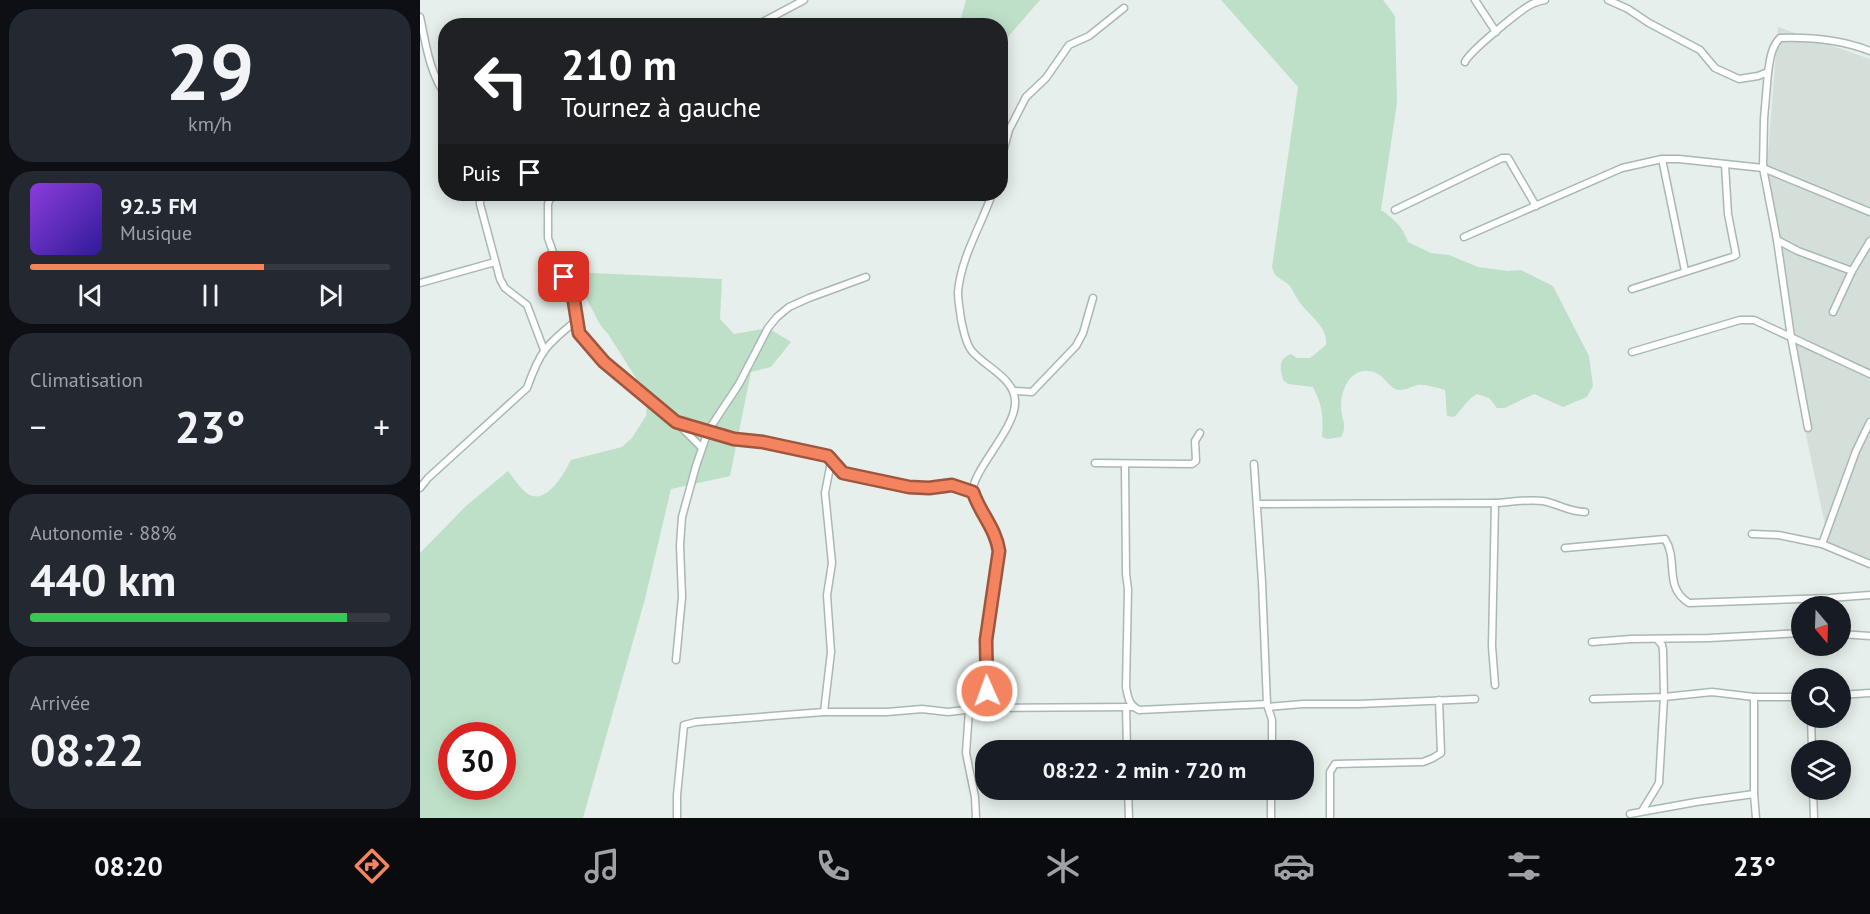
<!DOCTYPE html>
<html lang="fr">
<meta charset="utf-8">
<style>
:root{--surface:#171b24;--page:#242831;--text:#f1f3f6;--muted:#9ea1a6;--line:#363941;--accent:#f4845f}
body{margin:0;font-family:"PT Sans",sans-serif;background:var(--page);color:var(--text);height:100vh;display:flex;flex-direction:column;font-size:22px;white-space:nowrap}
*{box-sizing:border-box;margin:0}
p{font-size:20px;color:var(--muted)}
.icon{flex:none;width:33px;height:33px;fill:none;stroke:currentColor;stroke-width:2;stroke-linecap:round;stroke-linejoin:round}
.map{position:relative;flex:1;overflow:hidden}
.sheet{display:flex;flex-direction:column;gap:9px;padding:9px;background:#0d0f14;width:420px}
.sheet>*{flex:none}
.banner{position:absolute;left:18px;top:18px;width:570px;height:183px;border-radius:24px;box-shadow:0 3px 15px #0003;background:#202124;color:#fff;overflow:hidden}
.needle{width:39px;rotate:161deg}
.controls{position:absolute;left:1371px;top:596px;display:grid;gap:12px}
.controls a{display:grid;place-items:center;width:60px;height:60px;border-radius:50%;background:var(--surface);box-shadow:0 3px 15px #0003;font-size:30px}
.speed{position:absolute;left:18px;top:722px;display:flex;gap:12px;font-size:30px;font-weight:700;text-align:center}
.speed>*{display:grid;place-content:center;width:78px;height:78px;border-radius:50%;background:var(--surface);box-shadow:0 3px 15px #0003;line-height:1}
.speed .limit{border:9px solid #d22;background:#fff;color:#111}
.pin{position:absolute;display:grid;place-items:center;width:51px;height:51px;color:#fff;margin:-26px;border-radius:12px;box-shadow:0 3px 9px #0006}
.me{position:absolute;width:66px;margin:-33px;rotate:358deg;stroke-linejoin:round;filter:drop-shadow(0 0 4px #0008)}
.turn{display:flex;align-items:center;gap:21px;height:126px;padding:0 24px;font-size:27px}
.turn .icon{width:78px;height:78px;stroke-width:2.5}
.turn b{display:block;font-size:42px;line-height:51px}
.then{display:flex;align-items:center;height:57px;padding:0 24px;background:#0003;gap:12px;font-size:22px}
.big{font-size:45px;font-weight:700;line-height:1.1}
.sheet .card{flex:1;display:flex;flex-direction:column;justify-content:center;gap:9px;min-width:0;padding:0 21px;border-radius:24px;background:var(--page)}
.sheet .dial{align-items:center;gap:0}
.dial b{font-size:78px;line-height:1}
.song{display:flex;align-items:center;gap:18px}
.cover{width:72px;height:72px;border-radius:9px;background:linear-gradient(135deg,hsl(270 70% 55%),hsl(250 70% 35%))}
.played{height:6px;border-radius:3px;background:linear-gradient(90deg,var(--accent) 65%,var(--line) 65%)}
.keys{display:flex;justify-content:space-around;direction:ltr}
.heat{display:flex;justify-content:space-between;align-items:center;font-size:33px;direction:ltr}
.charge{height:9px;border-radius:4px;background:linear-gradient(90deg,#34c759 88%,var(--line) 0)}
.trip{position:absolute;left:555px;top:740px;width:339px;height:60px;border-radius:24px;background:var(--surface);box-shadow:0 3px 15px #0003;font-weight:700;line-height:60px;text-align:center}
.tabs{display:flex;height:96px;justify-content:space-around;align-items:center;background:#090b0e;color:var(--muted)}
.tabs .icon{width:42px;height:42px}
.tabs .on{color:var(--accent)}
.tabs b{font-size:27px;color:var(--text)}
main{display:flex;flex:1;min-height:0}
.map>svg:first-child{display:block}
.built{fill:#d4dfda}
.green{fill:#bfe0c8;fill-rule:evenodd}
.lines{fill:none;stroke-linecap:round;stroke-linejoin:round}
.minor-casing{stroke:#a8b8b2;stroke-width:9}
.minor{stroke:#fff;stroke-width:6}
.route-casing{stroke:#9f563e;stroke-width:15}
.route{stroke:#f4845f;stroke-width:10}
</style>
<main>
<section class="sheet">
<div class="card dial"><b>29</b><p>km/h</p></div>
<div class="card">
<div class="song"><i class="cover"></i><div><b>92.5 FM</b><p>Musique</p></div></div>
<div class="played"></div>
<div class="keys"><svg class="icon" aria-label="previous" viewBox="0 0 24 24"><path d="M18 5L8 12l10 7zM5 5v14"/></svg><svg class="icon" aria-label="pause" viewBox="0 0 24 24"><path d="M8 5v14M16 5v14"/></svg><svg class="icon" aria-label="next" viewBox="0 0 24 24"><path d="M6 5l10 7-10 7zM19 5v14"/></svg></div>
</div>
<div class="card"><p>Climatisation</p>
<div class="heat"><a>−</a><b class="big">23°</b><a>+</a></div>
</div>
<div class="card"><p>Autonomie · 88%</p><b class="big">440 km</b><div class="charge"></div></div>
<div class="card"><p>Arrivée</p><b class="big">08:22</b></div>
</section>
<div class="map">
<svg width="1450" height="818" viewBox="0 0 1450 818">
<rect width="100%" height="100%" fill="#e6efeb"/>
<path class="built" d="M1358 27 1450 59V561L1409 543 1386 435 1347 165Z"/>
<g class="green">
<path d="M546 0H620L581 45 580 26 539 25Z"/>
<path d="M801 0H963L975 16 977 103 961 210C974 219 983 227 988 242L1011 253 1029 255 1058 267 1088 271 1101 270 1133 286 1169 356 1173 386 1167 397 1143 407 1114 394 1085 408H1077L1069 398 1057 394C1048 398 1042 410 1034 417L1027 416 1025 390C1017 388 1006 384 998 385 992 386 986 390 980 390 970 390 966 378 958 374 935 362 921 385 921 406 921 418 928 426 921 437L908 439 902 437C903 416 903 407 893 387L868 384 863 380C860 368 858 359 871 354L877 358H890L906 345C909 327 887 314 878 300 875 295 872 288 868 284 860 278 854 277 852 267L878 87Z"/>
<path d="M152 272 302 279 300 319 314 334 348 328 371 342 351 367 331 372 310 476 251 489 225 599 163 818H0V553L46 506 88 471C93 477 97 484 103 490 124 511 143 475 151 460L202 447 212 438 226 416 227 404 222 398 221 386 188 334 181 326ZM32 735H82V786H32Z"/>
</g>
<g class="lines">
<defs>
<g id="minor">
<path d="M1055 0 1076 32"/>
<path d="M1188 0 1208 9 1229 23 1280 50 1295 68 1319 79 1338 76 1348 72C1350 60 1351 47 1360 38 1390 37 1422 40 1450 51"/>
<path d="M0 17C6 44 9 72 26 96"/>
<path d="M335 26 384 0"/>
<path d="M1045 62C1049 52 1100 10 1112 4 1116 2 1121 1 1125 0"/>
<path d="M1348 72 1344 119 1343 168 1357 240 1371 337 1388 428"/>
<path d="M1242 159 1265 271"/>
<path d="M580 163 589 130 606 97 626 78 649 45 669 36 704 8"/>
<path d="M60 194V204L80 279 85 288 107 305 124 350"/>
<path d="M132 194 128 204V238L135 258 153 295 159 333 184 362 256 422 314 439 343 442 408 456 411 462 405 493 412 563 407 595 411 652 404 712 276 722 264 725 257 795V818"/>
<path d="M975 210 1082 158H1088L1116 206"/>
<path d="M1044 237 1202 168 1242 159H1259L1343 168 1450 212"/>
<path d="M1357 240 1378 251 1432 271"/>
<path d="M0 283 75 262"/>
<path d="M1212 289 1312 257 1316 255 1308 214 1305 165"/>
<path d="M1413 312 1432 271 1450 241"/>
<path d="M1212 352 1320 320H1334L1450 374"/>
<path d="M594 391 612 392 656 346 663 333 673 298"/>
<path d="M256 422 282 448"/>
<path d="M411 462 423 473 449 479 489 487 509 488 532 485 553 492"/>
<path d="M675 463 772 464 776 461 775 441 780 433"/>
<path d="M705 464 706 574 708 589 706 687C708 698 709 705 719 710L847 704"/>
<path d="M834 464 842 582 847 704 852 720V750"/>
<path d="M0 488 8 478 107 388C120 351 126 345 157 320"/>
<path d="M1075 503C1090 502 1108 499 1123 501 1139 504 1148 512 1165 512"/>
<path d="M837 504 1075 503 1072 646 1075 685"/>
<path d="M1332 534 1358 535 1402 544 1450 564"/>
<path d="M1402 544 1436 451 1450 422"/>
<path d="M1145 548 1245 539C1259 561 1243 587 1269 603L1410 598 1450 595"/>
<path d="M1420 634 1450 636"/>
<path d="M1172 642 1211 639 1289 638 1382 633"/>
<path d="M256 660 262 597 260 545 262 517 276 466 288 431 319 384 348 328 357 317 369 307 389 298 446 277"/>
<path d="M1420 695 1450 693"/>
<path d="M1334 697V794L1336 818"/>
<path d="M1173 699 1244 697 1292 692 1334 697H1382"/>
<path d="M706 707 707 750"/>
<path d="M848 707 883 704H939L1055 699"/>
<path d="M562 708 713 707"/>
<path d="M549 710 546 753 555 797 556 818"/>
<path d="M404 712H467L502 709 528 712 562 708 567 691 566 640 579 551C576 528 557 514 553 493 550 473 594 431 595 404 597 378 564 367 551 350 545 342 543 328 541 319 540 310 538 301 538 292 541 257 561 226 572 194"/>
<path d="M1391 717 1392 750"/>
<path d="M708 789 709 818"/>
<path d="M1393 789 1394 818"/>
<path d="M1222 811 1239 783 1244 697 1243 650 1242 645 1237 639"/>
<path d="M1210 814 1276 802 1334 794"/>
<path d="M851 818V789"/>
<path d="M910 818V772L915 764 1003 762 1013 758 1021 753 1019 700"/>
</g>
</defs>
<use href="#minor" class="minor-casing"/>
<use href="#minor" class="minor"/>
</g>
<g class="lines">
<defs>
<path id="route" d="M144 277 153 295 159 333 184 362 256 422 314 439 343 442 408 456 423 473 489 487 509 488 532 485 553 492C560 513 576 529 579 551L566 640 567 691"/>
</defs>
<use href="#route" class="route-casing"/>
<use href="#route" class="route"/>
</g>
</svg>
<div class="controls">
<a><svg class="needle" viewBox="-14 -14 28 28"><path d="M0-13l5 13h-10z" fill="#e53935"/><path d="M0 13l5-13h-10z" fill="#9ea1a6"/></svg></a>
<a><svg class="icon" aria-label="search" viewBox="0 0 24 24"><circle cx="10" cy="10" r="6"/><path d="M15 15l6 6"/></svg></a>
<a><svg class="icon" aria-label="layers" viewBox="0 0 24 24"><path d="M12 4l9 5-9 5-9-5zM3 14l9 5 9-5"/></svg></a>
</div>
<div class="speed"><div class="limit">30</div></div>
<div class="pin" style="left:144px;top:277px;background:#d93025"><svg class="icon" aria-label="arrive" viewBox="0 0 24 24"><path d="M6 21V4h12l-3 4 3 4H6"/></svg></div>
<svg class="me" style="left:567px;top:691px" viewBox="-20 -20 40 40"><circle r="17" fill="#f4845f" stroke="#fff" stroke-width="3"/><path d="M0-11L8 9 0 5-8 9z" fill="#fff"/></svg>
<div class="trip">08:22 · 2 min · 720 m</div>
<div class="banner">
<div class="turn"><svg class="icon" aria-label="left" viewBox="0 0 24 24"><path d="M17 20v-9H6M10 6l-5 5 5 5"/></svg><div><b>210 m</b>Tournez à gauche</div></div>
<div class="then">Puis<svg class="icon" aria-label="arrive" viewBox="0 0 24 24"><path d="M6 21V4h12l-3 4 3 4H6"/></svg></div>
</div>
</div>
</main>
<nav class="tabs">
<b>08:20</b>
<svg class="icon on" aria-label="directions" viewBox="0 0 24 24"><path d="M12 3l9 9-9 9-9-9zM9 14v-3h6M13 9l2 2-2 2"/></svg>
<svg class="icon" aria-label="music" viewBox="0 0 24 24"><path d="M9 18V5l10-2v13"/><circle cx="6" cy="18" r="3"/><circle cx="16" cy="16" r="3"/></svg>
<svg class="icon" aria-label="phone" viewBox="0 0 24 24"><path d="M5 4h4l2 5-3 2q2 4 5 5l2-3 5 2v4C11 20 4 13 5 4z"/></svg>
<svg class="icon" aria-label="climate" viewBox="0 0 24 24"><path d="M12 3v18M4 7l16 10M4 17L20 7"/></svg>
<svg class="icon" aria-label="car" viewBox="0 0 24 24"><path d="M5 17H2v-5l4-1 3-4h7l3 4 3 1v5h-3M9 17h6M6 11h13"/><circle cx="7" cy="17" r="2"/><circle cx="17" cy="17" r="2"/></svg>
<svg class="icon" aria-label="filters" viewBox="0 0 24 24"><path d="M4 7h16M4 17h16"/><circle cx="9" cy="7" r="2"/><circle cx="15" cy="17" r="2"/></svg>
<b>23°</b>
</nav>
